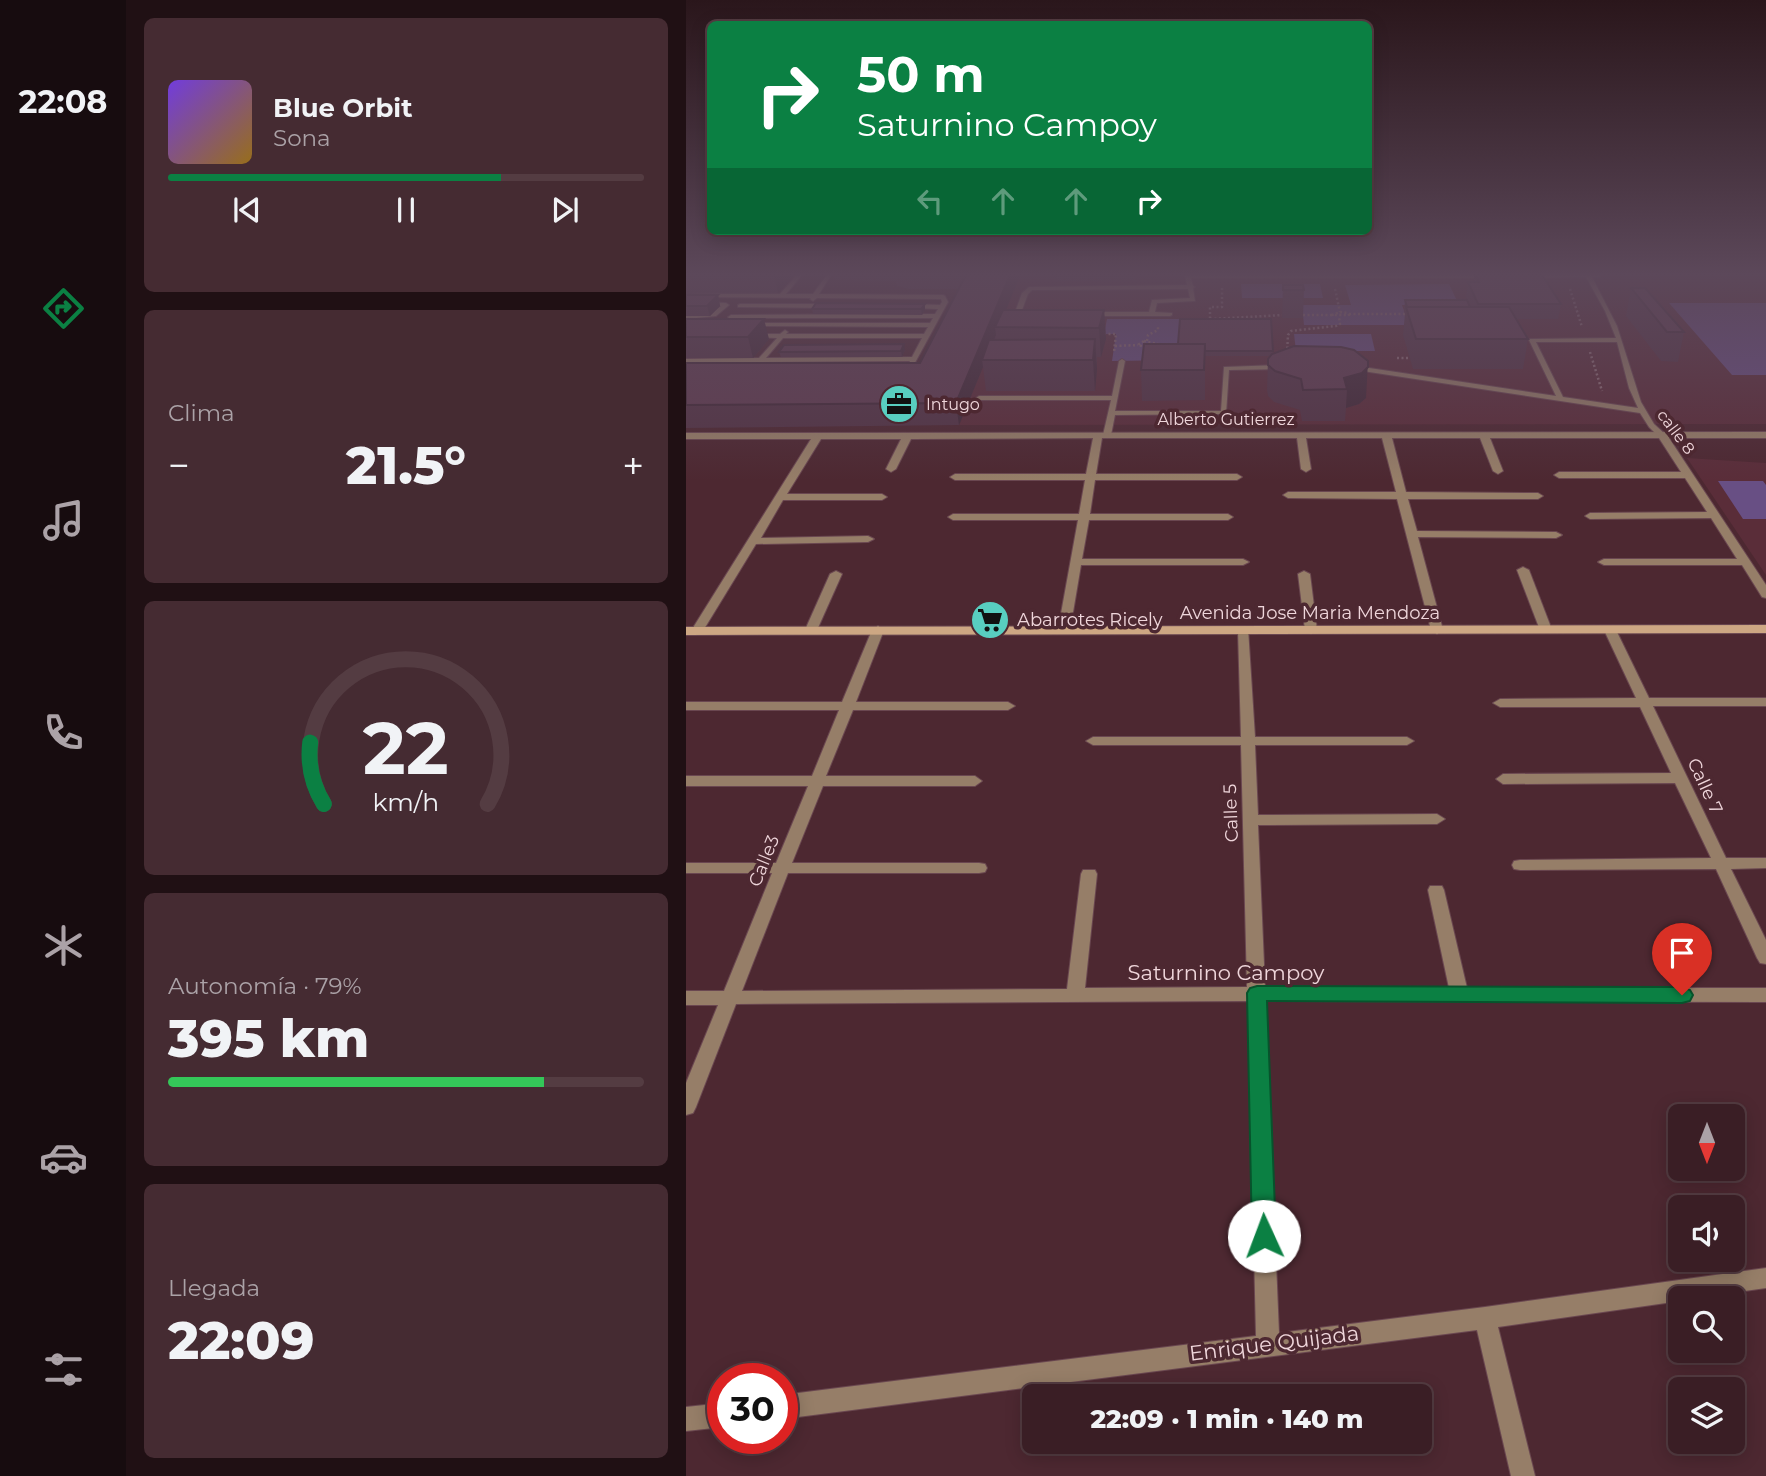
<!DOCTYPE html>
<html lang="es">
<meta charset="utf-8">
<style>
:root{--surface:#3a1e25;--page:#452b32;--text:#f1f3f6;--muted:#aba2a7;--line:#543c42;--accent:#0b8043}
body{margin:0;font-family:Montserrat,sans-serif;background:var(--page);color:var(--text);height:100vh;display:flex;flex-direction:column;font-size:26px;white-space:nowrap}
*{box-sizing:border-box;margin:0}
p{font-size:23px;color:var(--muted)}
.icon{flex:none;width:38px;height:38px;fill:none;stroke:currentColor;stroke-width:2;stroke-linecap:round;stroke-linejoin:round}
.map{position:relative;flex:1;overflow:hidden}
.sheet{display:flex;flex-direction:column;gap:18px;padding:18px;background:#201014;width:560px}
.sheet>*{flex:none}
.top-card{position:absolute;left:21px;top:21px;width:665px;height:214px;border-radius:10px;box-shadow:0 4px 18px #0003,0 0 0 2px var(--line);background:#0b8043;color:#fff;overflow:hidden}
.needle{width:46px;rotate:180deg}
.tools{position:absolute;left:982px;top:1104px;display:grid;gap:14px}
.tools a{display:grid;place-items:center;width:77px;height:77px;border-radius:10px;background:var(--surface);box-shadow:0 4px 18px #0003,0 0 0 2px var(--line);font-size:35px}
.speed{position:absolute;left:21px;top:1363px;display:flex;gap:14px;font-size:35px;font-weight:700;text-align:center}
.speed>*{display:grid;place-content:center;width:91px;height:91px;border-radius:50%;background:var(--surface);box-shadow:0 4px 18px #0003,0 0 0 2px var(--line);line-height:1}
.speed .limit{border:10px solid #d22;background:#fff;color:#111}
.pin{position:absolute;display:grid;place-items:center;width:60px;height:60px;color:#fff;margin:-72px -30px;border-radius:50% 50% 50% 0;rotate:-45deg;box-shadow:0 0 7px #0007}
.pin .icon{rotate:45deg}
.me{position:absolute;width:77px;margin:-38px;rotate:358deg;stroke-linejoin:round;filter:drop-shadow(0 0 5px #0008)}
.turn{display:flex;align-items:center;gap:24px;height:147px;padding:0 35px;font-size:32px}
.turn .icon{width:91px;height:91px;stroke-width:2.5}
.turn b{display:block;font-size:49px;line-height:60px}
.lanes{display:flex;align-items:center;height:66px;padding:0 35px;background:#0003;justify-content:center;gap:35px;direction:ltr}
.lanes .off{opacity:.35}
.big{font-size:52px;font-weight:800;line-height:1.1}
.sheet .widget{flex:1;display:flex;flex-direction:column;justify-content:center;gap:10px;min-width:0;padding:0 24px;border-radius:10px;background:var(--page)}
.sheet .dial{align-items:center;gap:0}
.dial svg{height:182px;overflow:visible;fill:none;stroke:var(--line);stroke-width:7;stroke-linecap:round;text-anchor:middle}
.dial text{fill:var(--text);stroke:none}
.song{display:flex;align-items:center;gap:21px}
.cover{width:84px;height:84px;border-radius:10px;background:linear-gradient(135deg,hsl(260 70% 55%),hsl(40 70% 35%))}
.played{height:7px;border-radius:4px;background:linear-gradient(90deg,var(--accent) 70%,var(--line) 70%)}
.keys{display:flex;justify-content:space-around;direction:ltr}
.heat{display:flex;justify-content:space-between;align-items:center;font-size:38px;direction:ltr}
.charge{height:10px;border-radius:5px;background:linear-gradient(90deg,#34c759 79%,var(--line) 0)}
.trip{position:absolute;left:336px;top:1384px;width:410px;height:70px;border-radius:10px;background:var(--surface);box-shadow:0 4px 18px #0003,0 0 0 2px var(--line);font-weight:800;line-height:70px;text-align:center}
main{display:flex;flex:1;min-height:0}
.menu{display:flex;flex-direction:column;width:126px;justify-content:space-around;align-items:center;background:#170c0f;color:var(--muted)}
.menu .icon{width:49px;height:49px}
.menu .active{color:var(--accent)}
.menu b{font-size:32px;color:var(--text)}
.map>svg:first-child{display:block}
.built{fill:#5a2d39}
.green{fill:#684f84}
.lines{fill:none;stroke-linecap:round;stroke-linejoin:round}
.lane-casing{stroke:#6a4750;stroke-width:2}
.street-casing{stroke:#6a4750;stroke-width:2}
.secondary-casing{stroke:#6a4750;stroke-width:2}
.path{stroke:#917179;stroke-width:2.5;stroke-dasharray:2 2.5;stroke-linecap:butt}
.lane{fill:#967e68;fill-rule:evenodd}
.street{fill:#967e68;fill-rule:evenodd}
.secondary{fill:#cda783;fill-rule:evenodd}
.wall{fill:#523445}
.shaded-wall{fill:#422a38}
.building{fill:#5f3c50;stroke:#422a38;stroke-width:2}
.route{fill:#0b8043;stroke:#07532c;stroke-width:2}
.labels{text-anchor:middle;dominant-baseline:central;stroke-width:7;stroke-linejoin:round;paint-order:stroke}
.far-poi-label{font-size:16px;fill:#efd6db;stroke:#4d2831;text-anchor:start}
.far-street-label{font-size:16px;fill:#efd6db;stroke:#4d2831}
.street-label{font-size:18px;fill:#efd6db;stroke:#4d2831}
.poi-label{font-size:18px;fill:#efd6db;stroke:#4d2831;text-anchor:start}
.near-street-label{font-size:21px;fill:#efd6db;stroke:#4d2831}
</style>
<main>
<nav class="menu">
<b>22:08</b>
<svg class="icon active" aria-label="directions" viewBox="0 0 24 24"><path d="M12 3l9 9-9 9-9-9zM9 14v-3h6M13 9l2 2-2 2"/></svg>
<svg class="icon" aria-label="music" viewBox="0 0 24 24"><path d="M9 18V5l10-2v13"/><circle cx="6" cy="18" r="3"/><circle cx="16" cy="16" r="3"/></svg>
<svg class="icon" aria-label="phone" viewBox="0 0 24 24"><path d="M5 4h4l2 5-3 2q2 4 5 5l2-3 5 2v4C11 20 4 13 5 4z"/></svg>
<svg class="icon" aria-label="climate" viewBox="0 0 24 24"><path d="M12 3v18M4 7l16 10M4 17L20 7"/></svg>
<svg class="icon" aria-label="car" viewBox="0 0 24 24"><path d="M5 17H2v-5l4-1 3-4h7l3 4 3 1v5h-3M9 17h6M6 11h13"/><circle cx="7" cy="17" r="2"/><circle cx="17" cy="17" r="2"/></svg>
<svg class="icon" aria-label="filters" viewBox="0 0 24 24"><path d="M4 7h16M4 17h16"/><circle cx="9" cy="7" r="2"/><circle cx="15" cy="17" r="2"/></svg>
</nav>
<section class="sheet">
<div class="widget">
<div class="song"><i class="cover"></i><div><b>Blue Orbit</b><p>Sona</p></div></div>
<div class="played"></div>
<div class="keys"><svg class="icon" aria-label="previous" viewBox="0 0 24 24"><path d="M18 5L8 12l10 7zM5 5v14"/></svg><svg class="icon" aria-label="pause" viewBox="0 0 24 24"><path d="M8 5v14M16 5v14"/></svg><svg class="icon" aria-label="next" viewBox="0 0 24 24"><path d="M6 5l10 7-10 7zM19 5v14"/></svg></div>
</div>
<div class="widget"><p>Clima</p>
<div class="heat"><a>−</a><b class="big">21.5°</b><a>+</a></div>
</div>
<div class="widget dial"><svg viewBox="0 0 100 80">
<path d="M14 69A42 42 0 1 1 86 69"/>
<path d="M14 69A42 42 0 0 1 8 42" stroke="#0b8043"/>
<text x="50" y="56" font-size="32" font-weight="700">22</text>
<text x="50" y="72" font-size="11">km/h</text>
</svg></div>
<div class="widget"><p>Autonomía · 79%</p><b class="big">395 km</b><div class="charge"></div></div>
<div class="widget"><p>Llegada</p><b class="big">22:09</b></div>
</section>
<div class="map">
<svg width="1080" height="1476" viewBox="0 0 1080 1476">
<rect width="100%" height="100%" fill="#4d2831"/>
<g class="built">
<path d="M334 275H1080V424L273 425Z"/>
<path d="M1001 458 1080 463V575Z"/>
</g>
<g class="green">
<path d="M555 284H634L637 298H556Z"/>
<path d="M763 284 773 305H716L723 325H618L616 305H665L659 285Z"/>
<path d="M983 303H1080V375H1046Z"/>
<path d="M421 319H516L493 360 426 361 430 334H418Z"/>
<path d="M608 334H685L689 351H610Z"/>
<path d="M1032 481H1077L1080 485V519H1057Z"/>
</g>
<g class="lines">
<defs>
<g id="lane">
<path d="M111 275H116L100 294H127L141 275H145L133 294 257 295 259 296 262 302 225 370 217 374 214 372 219 369 224 361 77 362 73 365 70 362 0 363V359L73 358 91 338 65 337 64 336 67 334H94L99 330 102 332 100 334H238L242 327 64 326 63 325 66 323H244L247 318H43L42 317 45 315 249 314 252 309 224 308 221 306 224 304 254 305 256 302 255 299 131 298 127 301 124 299 125 298 0 297V293L94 294ZM97 338H236L226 357 80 358Z"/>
<path d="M501 275H803L805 276 802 278H505L507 286 509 287 507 288 509 301 471 303 469 312 486 313V315L484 316H406L403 314 406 312H463L466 300 504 298 502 289 346 290 342 294 333 318 336 322 331 323 327 318 336 293 343 287 501 285 499 276Z"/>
<path d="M840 275H915L913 277H906L931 326 955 402 968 424 980 435 979 437H973L963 427 954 413 670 370 667 368 670 366 870 396 843 340 844 339 930 338 919 311 900 277 842 278ZM850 342H931L943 388 952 408 877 397Z"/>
<path d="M0 301 40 303 43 305 30 316 0 319V315L26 313 35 306 0 305Z"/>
<path d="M54 304H142L145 306 142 308 52 307V305Z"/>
<path d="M436 359 439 361 429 411H535L538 367 594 365 597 367 594 369 543 370 540 414 429 415 425 435 421 437 417 435 425 400H293L290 398 293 396H426L433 361Z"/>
</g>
<g id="street">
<path d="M1080 432V438H983L1080 585V598L1076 597 1056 565H918L912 562 918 559H1051L1025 518 904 519 899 516 904 513 1021 512 999 478H873L868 475 873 472H995L973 438H804L817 471 812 474 807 471 794 438H706L720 492 852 493 857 496 852 499H722L731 531 870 532 876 535 870 538 732 537 757 630 751 634 745 630 711 499 602 498 597 495 602 492H710L696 438H620L625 469 620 472 615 469 611 438H416L410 474H551L556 477 551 480H409L404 514H542L547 517 542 520H403L396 559H557L563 562 557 565H395L384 630 378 634 372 630 392 520H267L262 517 267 514H393L399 480H269L264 477 269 474H400L407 438 225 439 210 469 205 472 200 469 215 439H135L101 494H196L201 497 196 500H97L75 538 182 536 188 539 182 542 70 544 15 634H7L5 631 125 439H0V433Z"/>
<path d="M837 567 843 570 866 630 864 633H856L854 630 831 570Z"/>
<path d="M150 571 156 574 131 630 129 633H121L119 630 144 574Z"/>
<path d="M618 571 624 574 631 630 625 634 619 630 612 574Z"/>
<path d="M192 626 198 630 170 702H322L329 706 322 710H167L140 776H289L296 781 289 786H137L106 863H293L299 864 301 868 299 872 293 873H102L56 991 381 989 395 874 397 870H409L411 874 399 988 561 987 555 745H407L400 741 407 737H555L552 631 554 628H562L569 737H721L728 741 721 745H569L572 815 751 814 759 819 751 824 572 825 579 987 763 988 742 890 744 886H756L758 890 781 988H1080V1002L579 1001 593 1333 799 1307 1080 1268V1288L1009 1298H994V1301L812 1327 849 1476H825L791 1330 96 1419V1395L570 1336 562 1001 50 1004 10 1107 7 1113 0 1115V1083L32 1005H0V991H38L86 873H0V863H90L122 786H0V776H126L153 710H0V702H156L186 630Z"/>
<path d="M924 626 930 630 963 698H1080V706H967L1040 858H1080V868L1045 869 1080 940V964L1074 963 1071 958 1030 869 834 870 828 869 826 865 828 861 834 860 1025 858 989 783 817 784 810 779 817 774 985 773 954 707H814L807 703 814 699 950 698 918 630Z"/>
<path d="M37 1403V1427L0 1431V1407Z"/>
</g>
<path id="secondary" d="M1080 625V633L0 635V627Z"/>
</defs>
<use href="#lane" class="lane-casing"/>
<use href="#street" class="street-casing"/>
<use href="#secondary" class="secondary-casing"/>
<g class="path">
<path d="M649 289 654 312"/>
<path d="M884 289 896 327"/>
<path d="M654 312 662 313 663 315H646Z"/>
<path d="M663 314H719"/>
<path d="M617 315H646"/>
<path d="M524 319 596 315"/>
<path d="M524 323V307H536V288"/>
<path d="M418 334H430L428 352"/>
<path d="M458 341 472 344 462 348 452 345Z"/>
<path d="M461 341 462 335 472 330V327"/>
<path d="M429 346 452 345"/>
<path d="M904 352 916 391"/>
<path d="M601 353 602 335 605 331 650 326 654 324 653 317"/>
<path d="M711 358H724"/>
</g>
<use href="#lane" class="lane"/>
<use href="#street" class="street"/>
<use href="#secondary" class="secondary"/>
</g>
<g class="wall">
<path d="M0 275H106L107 276 92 293 0 294Z"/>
<path d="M148 275H334L320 310H418L420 339 415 357H411V369L409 391H300L297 367 273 425 0 428V363H234L273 289H224L211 286 210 281 149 280Z"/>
<path d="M371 275H451L450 280 371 281Z"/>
<path d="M788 275 875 304 872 319H830L842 339 837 369H727L717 335 719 314 718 311 719 300 785 307 780 297 782 282H788Z"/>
<path d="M597 285 618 290 617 318H596Z"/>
<path d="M945 288 998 332 992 362 975 361 940 316Z"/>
<path d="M0 295H32L34 306 24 316H0Z"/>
<path d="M239 304V309L236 315 127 314 126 309Z"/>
<path d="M0 319 83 339 67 358H0Z"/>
<path d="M585 319 587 353 680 398 673 404 660 408 659 421H616L614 410 588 402 582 396 581 390 582 359 584 356H519V400L456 401 455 370 492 344Z"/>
<path d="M219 350 216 357H95L93 352Z"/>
</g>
<g class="shaded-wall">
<path d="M88 275H106L107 276 92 293Z"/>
<path d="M324 275H334L313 327H309L310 335 299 360H296L297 367 273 425 270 403Z"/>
<path d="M32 295 34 306 24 316 21 306Z"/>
<path d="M239 304V309L236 315 235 309Z"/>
<path d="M418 310 420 339 415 357 413 328Z"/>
<path d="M78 319 83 339 67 358 62 337Z"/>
<path d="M409 339 411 369 409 391 407 360Z"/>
<path d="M218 344 219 350 216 357 215 351Z"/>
<path d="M682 361 680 398 673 404 660 408 661 389 658 378Z"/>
</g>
<g class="building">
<path d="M280 275H324L270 403 0 405V363H234Z"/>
<path d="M371 275H450L370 276Z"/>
<path d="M789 275H856L875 304H792L782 282H793Z"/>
<path d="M597 285H617L618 290H597Z"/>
<path d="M945 288H959L998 332H981Z"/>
<path d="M0 295H32L21 306H0Z"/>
<path d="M719 300H781L784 307H721Z"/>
<path d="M130 303 239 304 235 309H126Z"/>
<path d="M720 307H823L842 339H730Z"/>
<path d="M317 310H418L413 328 309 327Z"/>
<path d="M0 319H78L62 337H0Z"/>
<path d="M494 319H585L587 351H519V344H492Z"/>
<path d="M409 339 407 360H296L303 340Z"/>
<path d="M218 344 215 351 93 352 98 345Z"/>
<path d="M458 344H519L518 370H455Z"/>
<path d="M608 346 655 347 668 350 682 361V367L676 373 658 378 661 389 617 390 615 379 589 371 582 365V359L586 354Z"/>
</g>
<linearGradient id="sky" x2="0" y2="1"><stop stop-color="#2a161b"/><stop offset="0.57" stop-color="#5c485a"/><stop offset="1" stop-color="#5c485a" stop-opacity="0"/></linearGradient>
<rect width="1080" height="481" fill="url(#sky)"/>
<path class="route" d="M571 986 996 987 1004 990 1007 995 1004 1001 996 1003 581 1001 590 1236 587 1244 578 1247 570 1244 566 1236 561 993 564 988Z"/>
<defs>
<symbol id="office-disc" viewBox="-11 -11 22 22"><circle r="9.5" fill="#58cec0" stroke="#4d2831"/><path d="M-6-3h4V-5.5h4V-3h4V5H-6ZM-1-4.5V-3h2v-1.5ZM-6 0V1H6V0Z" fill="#111"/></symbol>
<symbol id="supermarket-disc" viewBox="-11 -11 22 22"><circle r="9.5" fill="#58cec0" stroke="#4d2831"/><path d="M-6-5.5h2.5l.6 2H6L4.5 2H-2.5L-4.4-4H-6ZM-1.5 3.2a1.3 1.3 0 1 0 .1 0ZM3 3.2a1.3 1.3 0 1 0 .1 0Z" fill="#111"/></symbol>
</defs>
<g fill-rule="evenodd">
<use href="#office-disc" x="191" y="382" width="44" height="44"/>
<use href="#supermarket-disc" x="282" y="598" width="44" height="44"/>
</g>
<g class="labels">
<g class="far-poi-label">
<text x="240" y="404">Intugo</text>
</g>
<g class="far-street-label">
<text x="540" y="419">Alberto Gutierrez</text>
<text transform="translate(990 432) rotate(53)">calle 8</text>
</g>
<g class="street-label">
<text x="624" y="613">Avenida Jose Maria Mendoza</text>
<text transform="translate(1019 786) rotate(65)">Calle 7</text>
<text transform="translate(545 813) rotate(-92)">Calle 5</text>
<text transform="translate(78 861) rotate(-68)">Calle3</text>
</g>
<g class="poi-label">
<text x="331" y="620">Abarrotes Ricely</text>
</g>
<g class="near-street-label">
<text x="540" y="972">Saturnino Campoy</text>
<text transform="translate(588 1343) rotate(-7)">Enrique Quijada</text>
</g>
</g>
</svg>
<div class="tools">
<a><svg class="needle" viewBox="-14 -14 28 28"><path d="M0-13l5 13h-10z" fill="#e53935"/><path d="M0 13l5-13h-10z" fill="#aba2a7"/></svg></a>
<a><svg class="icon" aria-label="sound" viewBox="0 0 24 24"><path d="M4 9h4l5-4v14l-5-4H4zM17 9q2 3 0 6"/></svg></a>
<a><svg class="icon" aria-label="search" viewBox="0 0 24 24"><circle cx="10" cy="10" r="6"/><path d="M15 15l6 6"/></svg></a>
<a><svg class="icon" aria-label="layers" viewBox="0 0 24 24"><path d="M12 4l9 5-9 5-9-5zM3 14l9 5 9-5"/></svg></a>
</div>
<div class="speed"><div class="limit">30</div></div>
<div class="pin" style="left:996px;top:995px;background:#d93025"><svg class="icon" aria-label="arrive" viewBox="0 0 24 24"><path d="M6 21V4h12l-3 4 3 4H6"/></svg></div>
<svg class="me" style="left:578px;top:1236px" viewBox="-20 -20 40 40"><circle r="19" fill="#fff"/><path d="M0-13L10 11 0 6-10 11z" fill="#0b8043"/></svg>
<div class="trip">22:09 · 1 min · 140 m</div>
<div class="top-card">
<div class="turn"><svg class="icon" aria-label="right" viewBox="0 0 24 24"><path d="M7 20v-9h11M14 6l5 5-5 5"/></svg><div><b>50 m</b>Saturnino Campoy</div></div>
<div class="lanes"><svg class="icon off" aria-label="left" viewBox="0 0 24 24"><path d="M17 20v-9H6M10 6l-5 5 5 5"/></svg><svg class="icon off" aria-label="ahead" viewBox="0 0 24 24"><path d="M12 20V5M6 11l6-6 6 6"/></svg><svg class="icon off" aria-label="ahead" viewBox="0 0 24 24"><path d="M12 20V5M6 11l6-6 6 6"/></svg><svg class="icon" aria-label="right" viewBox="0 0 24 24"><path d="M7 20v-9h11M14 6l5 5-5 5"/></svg></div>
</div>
</div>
</main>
